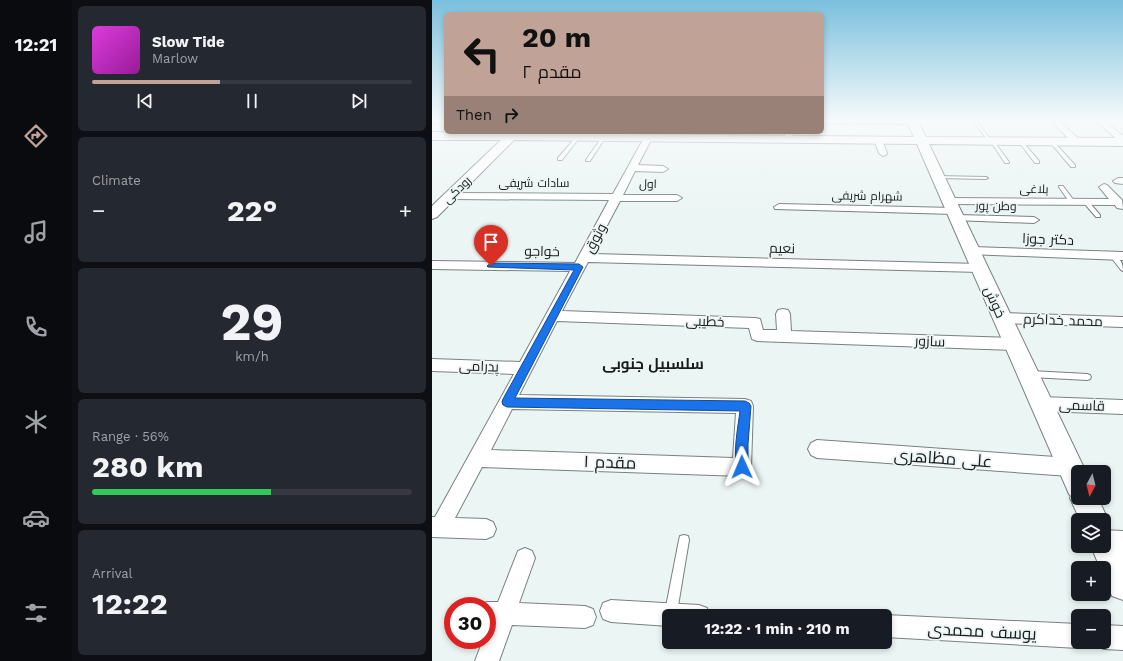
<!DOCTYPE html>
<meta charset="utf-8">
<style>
:root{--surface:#171b24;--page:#242831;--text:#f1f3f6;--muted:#9ea1a6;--line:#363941;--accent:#c1a297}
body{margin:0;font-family:"Work Sans",Cairo,sans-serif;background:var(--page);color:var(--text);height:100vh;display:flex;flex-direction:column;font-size:15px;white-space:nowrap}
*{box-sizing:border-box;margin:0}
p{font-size:13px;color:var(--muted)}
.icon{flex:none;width:22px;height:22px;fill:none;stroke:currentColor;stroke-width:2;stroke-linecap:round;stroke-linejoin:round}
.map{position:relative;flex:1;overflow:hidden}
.side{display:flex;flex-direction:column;gap:6px;padding:6px;background:#0d0f14;width:360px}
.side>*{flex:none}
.guide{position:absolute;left:12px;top:12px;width:380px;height:122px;border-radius:6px;box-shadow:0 2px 6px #0003;background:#c1a297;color:#111;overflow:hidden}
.needle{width:26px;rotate:187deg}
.tools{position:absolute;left:639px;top:465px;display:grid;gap:8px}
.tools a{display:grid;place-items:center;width:40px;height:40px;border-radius:6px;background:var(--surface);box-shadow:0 2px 6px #0003;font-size:20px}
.speed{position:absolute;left:12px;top:597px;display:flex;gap:8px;font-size:20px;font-weight:700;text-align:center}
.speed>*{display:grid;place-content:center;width:52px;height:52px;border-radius:50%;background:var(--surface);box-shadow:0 2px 6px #0003;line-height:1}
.speed .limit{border:6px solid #d22;background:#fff;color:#111}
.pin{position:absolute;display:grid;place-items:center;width:34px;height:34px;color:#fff;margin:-41px -17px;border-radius:50% 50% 50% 0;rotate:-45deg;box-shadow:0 0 4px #0007}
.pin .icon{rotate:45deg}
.me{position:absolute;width:44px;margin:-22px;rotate:359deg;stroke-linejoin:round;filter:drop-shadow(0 0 3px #0008)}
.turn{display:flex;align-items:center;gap:14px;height:84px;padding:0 12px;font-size:18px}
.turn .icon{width:52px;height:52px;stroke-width:2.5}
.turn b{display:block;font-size:28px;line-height:34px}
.then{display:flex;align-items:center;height:38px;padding:0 12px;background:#0003;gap:8px;font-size:15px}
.big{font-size:30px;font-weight:700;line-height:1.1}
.side .widget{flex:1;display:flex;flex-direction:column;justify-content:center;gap:6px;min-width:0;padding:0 14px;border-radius:6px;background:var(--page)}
.side .dial{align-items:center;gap:0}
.dial b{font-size:52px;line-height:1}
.song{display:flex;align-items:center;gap:12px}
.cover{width:48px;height:48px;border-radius:6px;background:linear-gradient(135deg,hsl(300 70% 55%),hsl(300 70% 35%))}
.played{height:4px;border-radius:2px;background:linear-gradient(90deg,var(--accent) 40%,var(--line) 40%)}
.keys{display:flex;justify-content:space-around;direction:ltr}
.heat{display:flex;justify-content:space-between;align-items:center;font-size:22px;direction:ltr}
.charge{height:6px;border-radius:3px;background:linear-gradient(90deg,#34c759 56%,var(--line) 0)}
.trip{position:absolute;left:230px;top:609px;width:230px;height:40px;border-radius:6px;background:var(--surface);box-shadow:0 2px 6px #0003;font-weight:700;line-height:40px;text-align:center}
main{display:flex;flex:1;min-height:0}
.dock{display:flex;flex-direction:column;width:72px;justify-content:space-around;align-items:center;background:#090b0e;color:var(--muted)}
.dock .icon{width:28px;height:28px}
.dock .current{color:var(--accent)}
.dock b{font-size:18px;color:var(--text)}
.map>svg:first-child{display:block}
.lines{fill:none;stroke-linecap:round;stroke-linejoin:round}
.lane-casing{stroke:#788180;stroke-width:2}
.street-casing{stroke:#788180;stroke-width:2}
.secondary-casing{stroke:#788180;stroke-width:2}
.lane{fill:#fff;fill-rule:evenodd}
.street{fill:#fff;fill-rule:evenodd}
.secondary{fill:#fff;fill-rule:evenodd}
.route{fill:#1a73e8;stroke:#114b97}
.labels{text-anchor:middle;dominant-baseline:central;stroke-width:3.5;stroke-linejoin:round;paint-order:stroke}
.far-street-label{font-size:12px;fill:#181b1b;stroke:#ebf5f4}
.street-label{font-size:14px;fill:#181b1b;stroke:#ebf5f4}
.neighbourhood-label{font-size:15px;font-weight:bold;fill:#181b1b;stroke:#ebf5f4}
.near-street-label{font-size:17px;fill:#181b1b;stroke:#ebf5f4}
</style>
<main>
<nav class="dock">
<b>12:21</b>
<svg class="icon current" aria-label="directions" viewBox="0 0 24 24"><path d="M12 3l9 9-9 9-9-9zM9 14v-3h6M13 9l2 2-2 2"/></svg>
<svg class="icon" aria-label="music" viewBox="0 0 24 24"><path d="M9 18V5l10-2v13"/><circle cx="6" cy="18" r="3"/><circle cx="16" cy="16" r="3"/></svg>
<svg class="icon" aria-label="phone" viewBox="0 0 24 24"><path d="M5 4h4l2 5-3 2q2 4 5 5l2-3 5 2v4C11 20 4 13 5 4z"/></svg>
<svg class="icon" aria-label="climate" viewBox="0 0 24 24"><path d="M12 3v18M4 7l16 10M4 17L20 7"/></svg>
<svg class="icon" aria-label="car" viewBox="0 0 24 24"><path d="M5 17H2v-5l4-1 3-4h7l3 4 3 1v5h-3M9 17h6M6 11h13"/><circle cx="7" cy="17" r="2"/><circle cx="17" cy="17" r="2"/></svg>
<svg class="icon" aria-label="filters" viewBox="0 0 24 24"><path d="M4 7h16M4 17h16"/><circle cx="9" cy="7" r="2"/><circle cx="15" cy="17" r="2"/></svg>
</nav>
<section class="side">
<div class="widget">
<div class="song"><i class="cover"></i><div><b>Slow Tide</b><p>Marlow</p></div></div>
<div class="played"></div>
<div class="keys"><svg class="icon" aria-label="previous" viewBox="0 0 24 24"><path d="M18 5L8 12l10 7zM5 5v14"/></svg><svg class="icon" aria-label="pause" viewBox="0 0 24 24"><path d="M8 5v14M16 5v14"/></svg><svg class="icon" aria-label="next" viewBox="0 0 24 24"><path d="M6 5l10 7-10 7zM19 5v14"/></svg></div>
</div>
<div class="widget"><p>Climate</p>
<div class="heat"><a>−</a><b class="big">22°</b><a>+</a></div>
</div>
<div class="widget dial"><b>29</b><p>km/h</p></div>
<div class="widget"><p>Range · 56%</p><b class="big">280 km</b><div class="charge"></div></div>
<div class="widget"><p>Arrival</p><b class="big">12:22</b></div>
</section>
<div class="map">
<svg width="691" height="661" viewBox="0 0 691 661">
<rect width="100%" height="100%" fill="#ebf5f4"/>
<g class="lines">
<defs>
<g id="lane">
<path d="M540 120H544L559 140H561L577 162V163H573L559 142H557Z"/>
<path d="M0 122H2L4 123 0 125Z"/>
<path d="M144 137 147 138 130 160H126V158Z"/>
<path d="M170 137 173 138 158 161H154V160Z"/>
<path d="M587 140H589L607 161V163H603L587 142Z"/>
<path d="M618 140H620L643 165V167H639L618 142Z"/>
<path d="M504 176 554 177 556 178 554 179 506 178 504 177Z"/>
<path d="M627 186H631L643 202 642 203H638L627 187Z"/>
<path d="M654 200 656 201 668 215V217H664L652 203 651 202Z"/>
<path d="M681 254C688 257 691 264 691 271L689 270 678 256Z"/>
<path d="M599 371 655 374 658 375 659 377 658 379 655 380 599 377 596 376 595 374 596 372Z"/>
<path d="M252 535 256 536 257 540 245 612 243 616H235L233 612 247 540 248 536Z"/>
</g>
<g id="street">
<path d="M390 120H481L485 122 481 124 390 123Z"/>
<path d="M618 120H626L647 139 648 141 647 143H641Z"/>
<path d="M663 120H671L691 136V142H688Z"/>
<path d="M353 132H361L360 141H354Z"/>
<path d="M213 136H219L220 138 206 165 231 166 236 169 231 172 203 171 191 195H245L250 198 245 201H188L160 254 548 264 552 265 554 268 552 271 548 272 156 262 130 311 323 318 328 319 331 330H345L344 314 346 310 351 309 356 310 358 314 359 331 582 338 587 340 589 344 587 348 582 350 325 341 320 339 317 328 125 321 87 395 313 399 319 401 321 406 319 467 316 473 310 476 50 467 23 518 54 519 61 522 64 529 61 536 54 539 0 537V517H3L82 374 0 371V359L88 362 138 271 0 269V261L143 263 177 200 18 199 13 196 18 193 181 194ZM80 409 304 413 301 458 59 450Z"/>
<path d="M443 138H446L450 140 455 153 454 155 451 156 447 153 442 140Z"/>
<path d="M686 178H691V184L683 183 681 181Z"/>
<path d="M672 184 675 185 690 200 691 209 685 208 683 205 517 204 512 201 517 198 677 199 667 187Z"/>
<path d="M347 204 522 208 527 211 522 214 343 209 342 207Z"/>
<path d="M525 215 602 217 607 220 602 223 521 220 520 218 521 216Z"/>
<path d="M540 247 691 252V260L536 254 534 251 536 248Z"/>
<path d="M570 313 691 317V327L570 323 565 322 563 318 565 314Z"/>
<path d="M609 397 691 400V414L609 411 603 409 601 404 603 399Z"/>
<path d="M385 440 638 458 644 461 647 467 644 473 638 476 385 458 379 455 376 449 379 443Z"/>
<path d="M672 530 691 531V551L672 550 665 547 664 546H672Z"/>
<path d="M93 548 100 551 103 558 87 603 153 606 161 609 164 617 161 625 153 628 80 625 67 661H43L51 640H55V630L57 624H55V606L47 605 55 602H66L86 551Z"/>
<path d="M179 600 267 605 275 608 278 616H237V626L179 622 171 619 168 611 171 603Z"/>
<path d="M453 615 646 624V642H655L654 644 646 648 453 637V616H450Z"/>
<path d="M672 625 691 626V650L672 649 664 645 662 642H672Z"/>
</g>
<path id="secondary" d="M474 120H485L494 137 691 138V146L497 144 654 472H646V498H666L676 520 672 529 682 533 691 551V600L680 596 672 577V568H668L659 546H672V520H648L638 498 639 496 637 494 485 144 82 140 5 217 0 219V206L69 140H0V132H90L89 133 482 137Z"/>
</defs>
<use href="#lane" class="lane-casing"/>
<use href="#street" class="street-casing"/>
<use href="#secondary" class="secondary-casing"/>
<use href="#lane" class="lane"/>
<use href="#street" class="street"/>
<use href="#secondary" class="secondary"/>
</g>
<linearGradient id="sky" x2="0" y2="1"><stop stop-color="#7bc0de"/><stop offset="0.57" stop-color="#f6fafa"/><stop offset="1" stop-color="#f6fafa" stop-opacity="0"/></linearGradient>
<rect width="691" height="212" fill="url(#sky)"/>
<path class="route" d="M59 263 147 264 151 267 83 398 313 401 317 403 319 406 316 444V467L314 471 310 472 306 471C300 456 306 427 308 411L75 407 71 405 70 402 71 399 142 270 56 267 55 266Z"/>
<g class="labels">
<g class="far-street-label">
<text x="102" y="183">سادات شریفی</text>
<text transform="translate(216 184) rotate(1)">اول</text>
<text transform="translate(602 189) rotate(1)">بلاغی</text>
<text transform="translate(25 190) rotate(-44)">رودکی</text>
<text transform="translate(435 196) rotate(1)">شهرام شریفی</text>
<text transform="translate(564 206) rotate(1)">وطن پور</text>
</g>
<g class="street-label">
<text transform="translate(163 238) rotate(-62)">وثوق</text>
<text transform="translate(616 239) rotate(2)">دکتر جوزا</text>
<text transform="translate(350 248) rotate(1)">نعیم</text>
<text transform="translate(110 251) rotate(1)">خواجو</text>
<text transform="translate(563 302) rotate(66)">خوش</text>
<text transform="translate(631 320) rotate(2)">محمد خداکرم</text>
<text transform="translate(273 321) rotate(2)">خطیبی</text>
<text transform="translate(498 341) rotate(2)">سازور</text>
<text transform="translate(47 366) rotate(2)">پدرامی</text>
<text transform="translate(650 405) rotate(2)">قاسمی</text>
</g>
<g class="neighbourhood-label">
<text x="221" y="364">سلسبیل جنوبی</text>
</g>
<g class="near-street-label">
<text transform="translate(511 458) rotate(4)">علی مظاهری</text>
<text transform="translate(178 462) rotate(2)">مقدم ۱</text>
<text transform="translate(550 631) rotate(3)">یوسف محمدی</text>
</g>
</g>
</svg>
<div class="tools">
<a><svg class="needle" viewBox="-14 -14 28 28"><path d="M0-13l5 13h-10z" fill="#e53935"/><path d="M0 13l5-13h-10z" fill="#9ea1a6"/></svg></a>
<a><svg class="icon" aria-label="layers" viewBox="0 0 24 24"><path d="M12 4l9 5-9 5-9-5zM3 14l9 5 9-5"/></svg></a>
<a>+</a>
<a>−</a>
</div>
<div class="speed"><div class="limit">30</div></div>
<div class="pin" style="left:59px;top:266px;background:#d93025"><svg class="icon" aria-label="arrive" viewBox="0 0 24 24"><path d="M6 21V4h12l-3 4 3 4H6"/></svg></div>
<svg class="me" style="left:310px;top:467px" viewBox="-20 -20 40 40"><path d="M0-17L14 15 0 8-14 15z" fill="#1a73e8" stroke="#fff" stroke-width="4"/></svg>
<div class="trip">12:22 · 1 min · 210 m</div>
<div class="guide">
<div class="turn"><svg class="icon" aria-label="left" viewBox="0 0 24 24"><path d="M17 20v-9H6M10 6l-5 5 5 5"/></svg><div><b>20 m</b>مقدم ۲</div></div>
<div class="then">Then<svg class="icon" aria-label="right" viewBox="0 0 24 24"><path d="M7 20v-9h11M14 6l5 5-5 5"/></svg></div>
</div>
</div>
</main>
